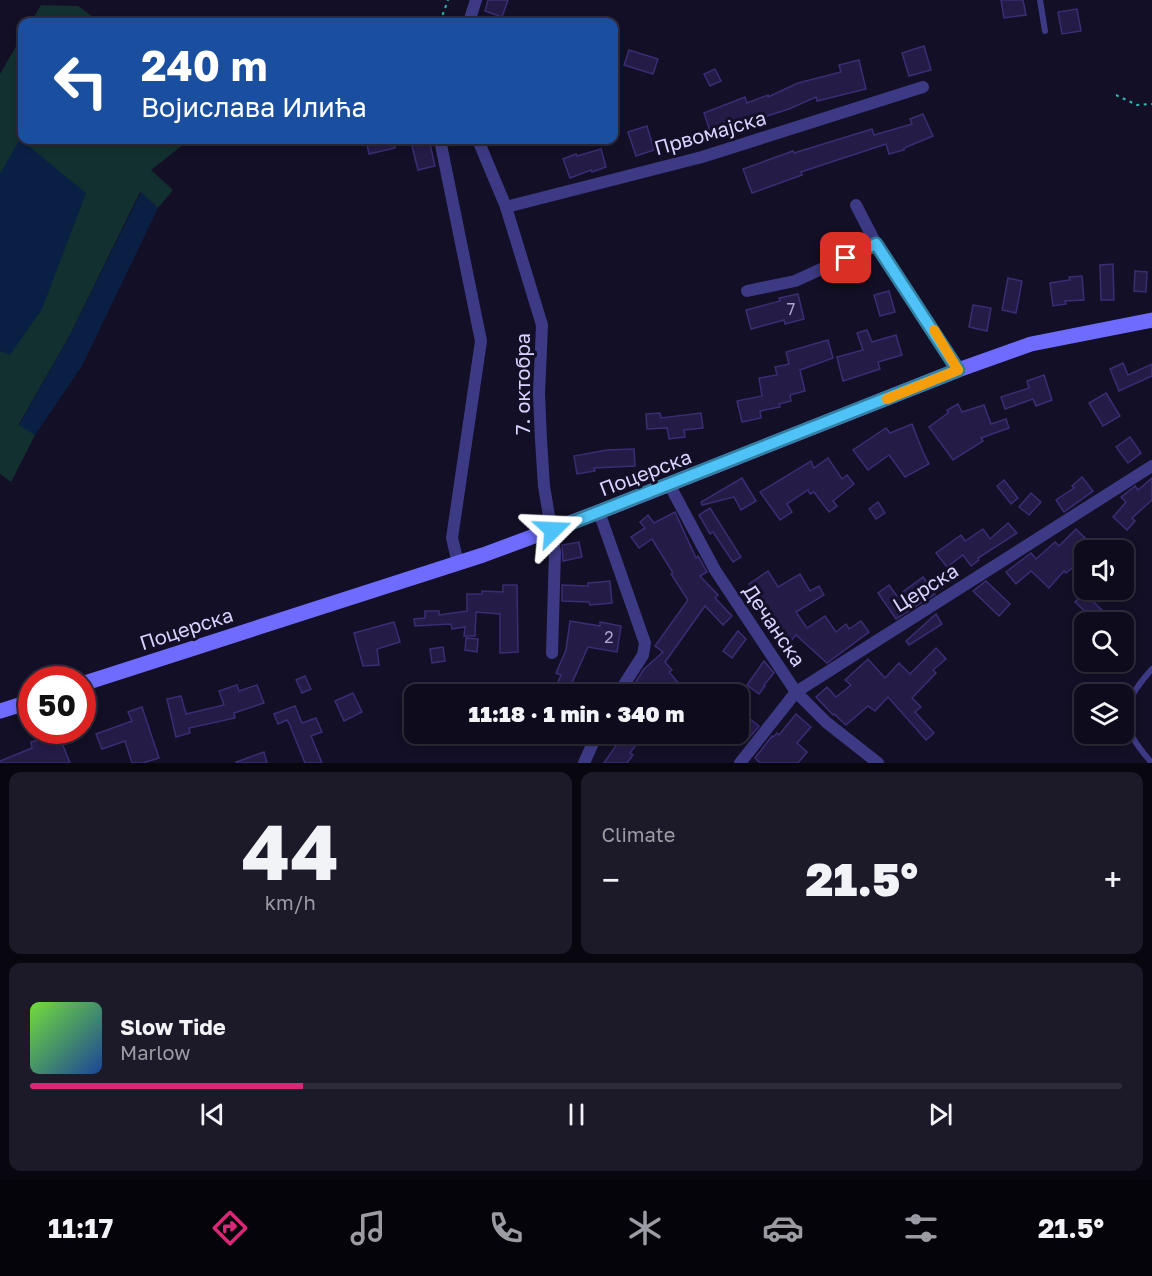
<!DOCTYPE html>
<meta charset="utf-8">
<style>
:root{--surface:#0e0b1c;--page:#1c1929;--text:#f1f3f6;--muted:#9b9ba3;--line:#2e2b3b;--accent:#db2777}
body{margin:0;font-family:"Golos Text",sans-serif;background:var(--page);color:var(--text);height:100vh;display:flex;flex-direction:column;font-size:22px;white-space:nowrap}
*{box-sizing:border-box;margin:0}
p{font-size:20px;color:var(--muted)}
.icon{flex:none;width:33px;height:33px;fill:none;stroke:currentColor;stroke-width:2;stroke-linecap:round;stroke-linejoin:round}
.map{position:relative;height:763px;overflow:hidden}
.panel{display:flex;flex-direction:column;gap:9px;padding:9px;background:#08060f;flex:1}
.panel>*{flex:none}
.banner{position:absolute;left:18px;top:18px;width:600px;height:126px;border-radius:12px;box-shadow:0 3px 9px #0003,0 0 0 2px var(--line);background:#1a4fa0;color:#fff;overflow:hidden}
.fabs{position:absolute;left:1074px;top:540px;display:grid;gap:12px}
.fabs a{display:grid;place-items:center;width:60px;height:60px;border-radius:12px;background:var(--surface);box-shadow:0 3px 9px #0003,0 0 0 2px var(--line);font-size:30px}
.speed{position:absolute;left:18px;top:666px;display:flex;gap:12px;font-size:30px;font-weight:700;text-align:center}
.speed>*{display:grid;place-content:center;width:78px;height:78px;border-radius:50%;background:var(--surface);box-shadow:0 3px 9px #0003,0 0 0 2px var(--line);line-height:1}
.speed .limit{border:9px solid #d22;background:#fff;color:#111}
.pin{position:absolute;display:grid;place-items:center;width:51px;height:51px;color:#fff;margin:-26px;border-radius:12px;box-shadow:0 3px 9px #0006}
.me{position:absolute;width:66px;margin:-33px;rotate:69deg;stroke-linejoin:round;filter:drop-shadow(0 0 4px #0008)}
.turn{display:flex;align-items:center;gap:21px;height:126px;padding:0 24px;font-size:27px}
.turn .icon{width:78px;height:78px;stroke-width:2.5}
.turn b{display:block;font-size:42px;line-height:51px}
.big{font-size:45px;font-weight:800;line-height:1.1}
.panel .card{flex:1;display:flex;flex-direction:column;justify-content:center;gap:9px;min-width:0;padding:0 21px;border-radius:12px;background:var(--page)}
.panel .dial{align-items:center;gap:0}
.dial b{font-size:78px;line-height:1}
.song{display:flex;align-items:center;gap:18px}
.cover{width:72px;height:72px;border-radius:9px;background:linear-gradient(135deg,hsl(100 70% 55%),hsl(220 70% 35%))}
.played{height:6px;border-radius:3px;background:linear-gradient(90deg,var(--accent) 25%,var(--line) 25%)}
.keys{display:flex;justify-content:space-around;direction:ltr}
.heat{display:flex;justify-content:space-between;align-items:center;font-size:33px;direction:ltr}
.panel .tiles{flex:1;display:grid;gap:9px;grid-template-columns:1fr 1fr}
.card:last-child{grid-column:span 2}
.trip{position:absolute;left:404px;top:684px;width:345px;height:60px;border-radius:12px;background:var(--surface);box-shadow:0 3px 9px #0003,0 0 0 2px var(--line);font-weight:800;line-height:60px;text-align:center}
.dock{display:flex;height:96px;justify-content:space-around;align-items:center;background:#06040b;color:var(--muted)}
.dock .icon{width:42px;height:42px}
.dock .current{color:var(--accent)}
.dock b{font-size:27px;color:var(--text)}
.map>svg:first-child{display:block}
.green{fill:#12302f}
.water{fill:#0a1f44}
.building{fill:#241b47;stroke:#3b2d73;stroke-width:1.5}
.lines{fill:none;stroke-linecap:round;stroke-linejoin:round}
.path{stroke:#2fb8b0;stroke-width:2;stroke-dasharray:3 4.5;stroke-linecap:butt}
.service{stroke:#3d3a85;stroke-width:6}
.minor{stroke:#3d3a85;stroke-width:12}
.secondary{stroke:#6f6bff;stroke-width:15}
.route-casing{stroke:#337fa1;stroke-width:15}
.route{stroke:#4fc3f7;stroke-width:10}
.slow{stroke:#f59e0b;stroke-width:10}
.labels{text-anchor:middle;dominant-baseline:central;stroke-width:6;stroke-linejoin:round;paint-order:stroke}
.number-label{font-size:16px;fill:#aca6d1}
.street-label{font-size:20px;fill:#d9d4ff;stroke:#130f26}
</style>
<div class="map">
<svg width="1152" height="763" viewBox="0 0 1152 763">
<rect width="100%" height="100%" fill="#130f26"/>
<g class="green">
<path d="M41 5 78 6 100 22H31Z"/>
<path d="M22 36V140H189L151 170 173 190 158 208 140 192 70 335 19 424 35 435 11 482 0 474V74Z"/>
</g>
<g class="water">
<path d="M20 139 86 193 42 309 10 355 0 351V174Z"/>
<path d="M141 192 158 208 82 366 35 435 19 425 70 335Z"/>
</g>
<g class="building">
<path d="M488 0H508L502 17 485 11Z"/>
<path d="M1001 0H1023L1026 15 1004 18Z"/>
<path d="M1077 9 1081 31 1062 34 1058 12Z"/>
<path d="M924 46 931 70 909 76 902 53Z"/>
<path d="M629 50 658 59 653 74 624 65Z"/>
<path d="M859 60 866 89 817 101 816 97 789 109 711 134 704 113 745 97 747 103 768 95V97L798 83 841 72 839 65Z"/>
<path d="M715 69 721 81 710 86 704 74Z"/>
<path d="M923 114 933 136 904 148V150L889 154 886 144 801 172 802 175 752 193 743 169 793 151 794 153 872 129 874 135 912 124 910 119Z"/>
<path d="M647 126 654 150 636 156 628 132Z"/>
<path d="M366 140H393L395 148 369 154Z"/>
<path d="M421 140H429L435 166 418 170 411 142Z"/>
<path d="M601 149 606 167 592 172 591 170 570 178 563 159 576 154 577 156Z"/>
<path d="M1113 264 1114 300H1101L1100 265Z"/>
<path d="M1135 271 1147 272 1146 292 1134 291Z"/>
<path d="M1082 276 1084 300 1065 301 1066 304 1053 306 1050 283 1070 280 1069 277Z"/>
<path d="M1008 278 1022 281 1016 313 1002 310Z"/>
<path d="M889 291 895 312 880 316 874 295Z"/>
<path d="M798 294 804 319 785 324 784 320 751 329 746 310 780 301 779 298Z"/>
<path d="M973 305 991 308 987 331 969 327Z"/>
<path d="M867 330 872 342 896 335 902 355 878 362 880 369 843 381 837 357 863 350 857 333Z"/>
<path d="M828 340 833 358 800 370 805 391 790 395 791 401 779 404 780 407 760 411 761 418 742 422 737 401 762 396 759 378 777 375 775 367 789 364 786 352Z"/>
<path d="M1123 363 1128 375 1152 364V376L1119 391 1110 369Z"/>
<path d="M1044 375 1052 400 1036 406 1033 399 1005 409 1001 397 1029 388 1027 381Z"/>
<path d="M1106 393 1120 416 1103 426 1089 403Z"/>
<path d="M958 404 962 412 984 405 991 424 1006 419 1009 428 981 438 983 441 953 460 929 427 948 413 947 410Z"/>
<path d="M660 413 661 418 701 413 703 428 684 430 685 437 669 439 667 428 647 429 646 414Z"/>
<path d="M912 424 923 452 929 464 905 477 889 455 868 470 853 450 886 428 890 433Z"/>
<path d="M1130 437 1141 453 1128 463 1116 447Z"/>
<path d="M634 449 635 466 594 468 595 471 577 474 574 456 607 450Z"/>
<path d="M828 458 842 479 847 475 854 484 833 501 837 506 829 512 814 492 810 494 808 490 787 504 792 512 780 520 760 492 811 461 814 468Z"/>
<path d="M1082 477 1093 491 1064 512 1056 500 1074 488 1072 486Z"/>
<path d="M742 478 756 501 741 510 734 497 702 505 701 502Z"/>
<path d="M1152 478V500L1132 518 1135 521 1127 530 1113 517 1126 502 1121 497 1135 486 1138 490Z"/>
<path d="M1004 480 1018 498 1011 504 997 486Z"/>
<path d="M1031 493 1041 502 1029 515 1019 507Z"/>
<path d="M878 502 885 513 876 519 869 509Z"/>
<path d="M710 508 741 557 733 562 713 532 710 534 699 515Z"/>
<path d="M675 512 696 558 698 556 707 572 700 576 718 595 715 598 732 616 723 625 705 606 665 662 672 670 669 672 681 686 671 694H663L656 686 649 694 635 683 644 669 663 652 655 646 688 600 671 574 673 573 652 539 639 548 631 537 645 528 640 522 648 515 654 523Z"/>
<path d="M1008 523 1017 533 978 558 979 560 971 566 963 555 947 567 936 553 961 535 965 541 983 529 990 539Z"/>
<path d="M1076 529 1092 545 1073 563 1076 565 1066 573 1064 571 1049 588 1031 571 1016 584 1006 572 1031 553 1036 559 1055 542 1059 546Z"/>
<path d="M579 542 582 557 563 561 562 545Z"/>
<path d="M768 571 778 587 800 574 810 591 819 586 824 595 796 612 807 628 825 616 836 632 846 624 849 629 861 621 869 632 827 663 796 635 789 643 762 598 759 600 749 584Z"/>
<path d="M923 577 935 594 896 619 878 593 889 585 897 596Z"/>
<path d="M610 581 612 603 590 605 589 602 562 601V585L588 586V583Z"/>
<path d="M986 581 1010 604 999 616 973 591Z"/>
<path d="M503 585H517L518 652 500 653V614L476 612 475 636H464L465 627 452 629 451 624 415 626 414 619 425 618V611H439V615L467 611V594H482V591L503 592Z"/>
<path d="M1084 593 1102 610 1093 619 1075 602Z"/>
<path d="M936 614 942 624 909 645 906 641Z"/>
<path d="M570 621 600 626V622L621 626 617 652 588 647 567 694H553L561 675 556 673 566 650Z"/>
<path d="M394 622 400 642 377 649 379 665 363 666 354 633Z"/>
<path d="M738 631 746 639 732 658 723 651Z"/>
<path d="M466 638 478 639 477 652 465 650Z"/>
<path d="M443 647 445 661 432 663 430 649Z"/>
<path d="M936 648 946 659 933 670 936 673 912 698 921 707 915 712 934 733 926 740 888 697 875 711 868 706 846 725 834 714 833 715 816 697 827 687 836 697 851 685 845 680 868 659 885 678 899 663 910 674Z"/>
<path d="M764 661 774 673 764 685 765 686 759 694 747 685Z"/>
<path d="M305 676 311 689 302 693 296 680Z"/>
<path d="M237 685 239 691 257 685 264 703 234 713 235 718 189 728 190 733 176 737 167 699 181 696 186 714 224 705 219 691Z"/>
<path d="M353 693 362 712 344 721 335 701Z"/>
<path d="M295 706 302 723 316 718 322 732 311 736 322 763H305L289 723 287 720 278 724 274 714Z"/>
<path d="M142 707 159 758 143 763H132L125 741 102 749 96 734 132 721 128 712Z"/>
<path d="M796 714 811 727 797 743 807 752 798 763H760L755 758 772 736 773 737 777 733 779 735Z"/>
<path d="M745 715 759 726 749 738 738 730V724Z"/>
<path d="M624 734H644L630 753 633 755 627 763H604Z"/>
<path d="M49 737 50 742 60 738 70 763H0V761L32 748 31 742Z"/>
<path d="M264 752 267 763H237L236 762Z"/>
</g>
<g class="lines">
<g class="path">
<path d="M440 22 448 0"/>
<path d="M1116 95 1137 105 1152 104"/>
</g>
<g class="service">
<path d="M1040 0 1045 31"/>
<path d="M1152 669C1118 707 1118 725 1152 763"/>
</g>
<g class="minor">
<path d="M469 22 476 0"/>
<path d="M440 140 481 341 452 538 458 563"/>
<path d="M478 140 506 207 542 325 539 394 541 440 544 486 555 552 552 653"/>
<path d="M856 205 876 244 958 370"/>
<path d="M506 207 702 157 923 87"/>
<path d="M747 291 795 281 876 244"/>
<path d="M669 484 715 570 796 692 826 722 878 763"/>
<path d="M599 512 645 643 643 655 618 694"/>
<path d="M584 763 597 734"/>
<path d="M740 763 796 692 1152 466"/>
</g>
<g class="secondary">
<path d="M82 684 483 555 599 512 958 370 1031 344 1152 320"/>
<path d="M0 711 32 701"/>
</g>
</g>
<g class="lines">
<defs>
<path id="route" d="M553 530 958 370 876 244 846 258"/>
</defs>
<use href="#route" class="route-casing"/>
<use href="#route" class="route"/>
<path class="slow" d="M887 399 958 370 934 330"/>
</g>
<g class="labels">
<g class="number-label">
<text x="791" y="309">7</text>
<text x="609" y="637">2</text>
</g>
<g class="street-label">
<text transform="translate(710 132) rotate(-16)">Првомајска</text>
<text transform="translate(522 384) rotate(-90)">7. октобра</text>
<text transform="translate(645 472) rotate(-21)">Поцерска</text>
<text transform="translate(925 587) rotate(-32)">Церска</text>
<text transform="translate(775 625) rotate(56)">Дечанска</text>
<text transform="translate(186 628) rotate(-18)">Поцерска</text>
</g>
</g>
</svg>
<div class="fabs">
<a><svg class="icon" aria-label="sound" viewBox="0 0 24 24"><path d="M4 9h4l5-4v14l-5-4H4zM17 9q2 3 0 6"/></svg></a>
<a><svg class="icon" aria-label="search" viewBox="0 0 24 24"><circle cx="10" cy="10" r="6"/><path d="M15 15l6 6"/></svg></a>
<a><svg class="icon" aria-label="layers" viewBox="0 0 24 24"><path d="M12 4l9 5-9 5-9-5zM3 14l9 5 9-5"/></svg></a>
</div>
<div class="speed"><div class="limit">50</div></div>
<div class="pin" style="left:846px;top:258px;background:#d93025"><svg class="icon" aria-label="arrive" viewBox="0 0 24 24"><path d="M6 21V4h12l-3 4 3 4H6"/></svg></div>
<svg class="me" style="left:553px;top:530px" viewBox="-20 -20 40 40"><path d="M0-17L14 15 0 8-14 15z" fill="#4fc3f7" stroke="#fff" stroke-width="4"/></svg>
<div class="trip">11:18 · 1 min · 340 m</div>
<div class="banner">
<div class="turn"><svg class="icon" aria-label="left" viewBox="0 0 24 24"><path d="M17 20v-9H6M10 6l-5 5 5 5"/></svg><div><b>240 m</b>Војислава Илића</div></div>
</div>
</div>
<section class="panel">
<div class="tiles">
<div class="card dial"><b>44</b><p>km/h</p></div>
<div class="card"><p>Climate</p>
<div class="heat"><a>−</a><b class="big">21.5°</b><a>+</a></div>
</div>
<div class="card">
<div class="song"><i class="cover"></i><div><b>Slow Tide</b><p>Marlow</p></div></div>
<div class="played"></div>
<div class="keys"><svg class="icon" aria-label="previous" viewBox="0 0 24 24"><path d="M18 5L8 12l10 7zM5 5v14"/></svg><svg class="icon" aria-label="pause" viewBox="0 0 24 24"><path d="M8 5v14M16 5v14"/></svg><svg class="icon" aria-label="next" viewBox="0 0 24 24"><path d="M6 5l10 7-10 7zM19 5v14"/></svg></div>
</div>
</div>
</section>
<nav class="dock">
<b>11:17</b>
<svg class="icon current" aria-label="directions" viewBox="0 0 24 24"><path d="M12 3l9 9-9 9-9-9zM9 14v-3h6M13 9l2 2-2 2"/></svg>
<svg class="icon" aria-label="music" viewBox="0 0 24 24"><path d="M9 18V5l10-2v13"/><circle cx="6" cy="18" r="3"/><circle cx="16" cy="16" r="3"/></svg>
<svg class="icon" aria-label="phone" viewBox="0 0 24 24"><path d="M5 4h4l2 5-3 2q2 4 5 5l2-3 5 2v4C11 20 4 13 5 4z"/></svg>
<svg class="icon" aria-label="climate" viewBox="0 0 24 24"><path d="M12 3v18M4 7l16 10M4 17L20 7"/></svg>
<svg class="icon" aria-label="car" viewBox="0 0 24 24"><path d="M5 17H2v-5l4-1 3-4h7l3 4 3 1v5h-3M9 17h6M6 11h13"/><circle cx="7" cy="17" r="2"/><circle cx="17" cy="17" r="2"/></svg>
<svg class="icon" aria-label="filters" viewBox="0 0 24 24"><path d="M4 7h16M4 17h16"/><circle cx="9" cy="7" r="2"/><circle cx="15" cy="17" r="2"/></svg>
<b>21.5°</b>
</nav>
